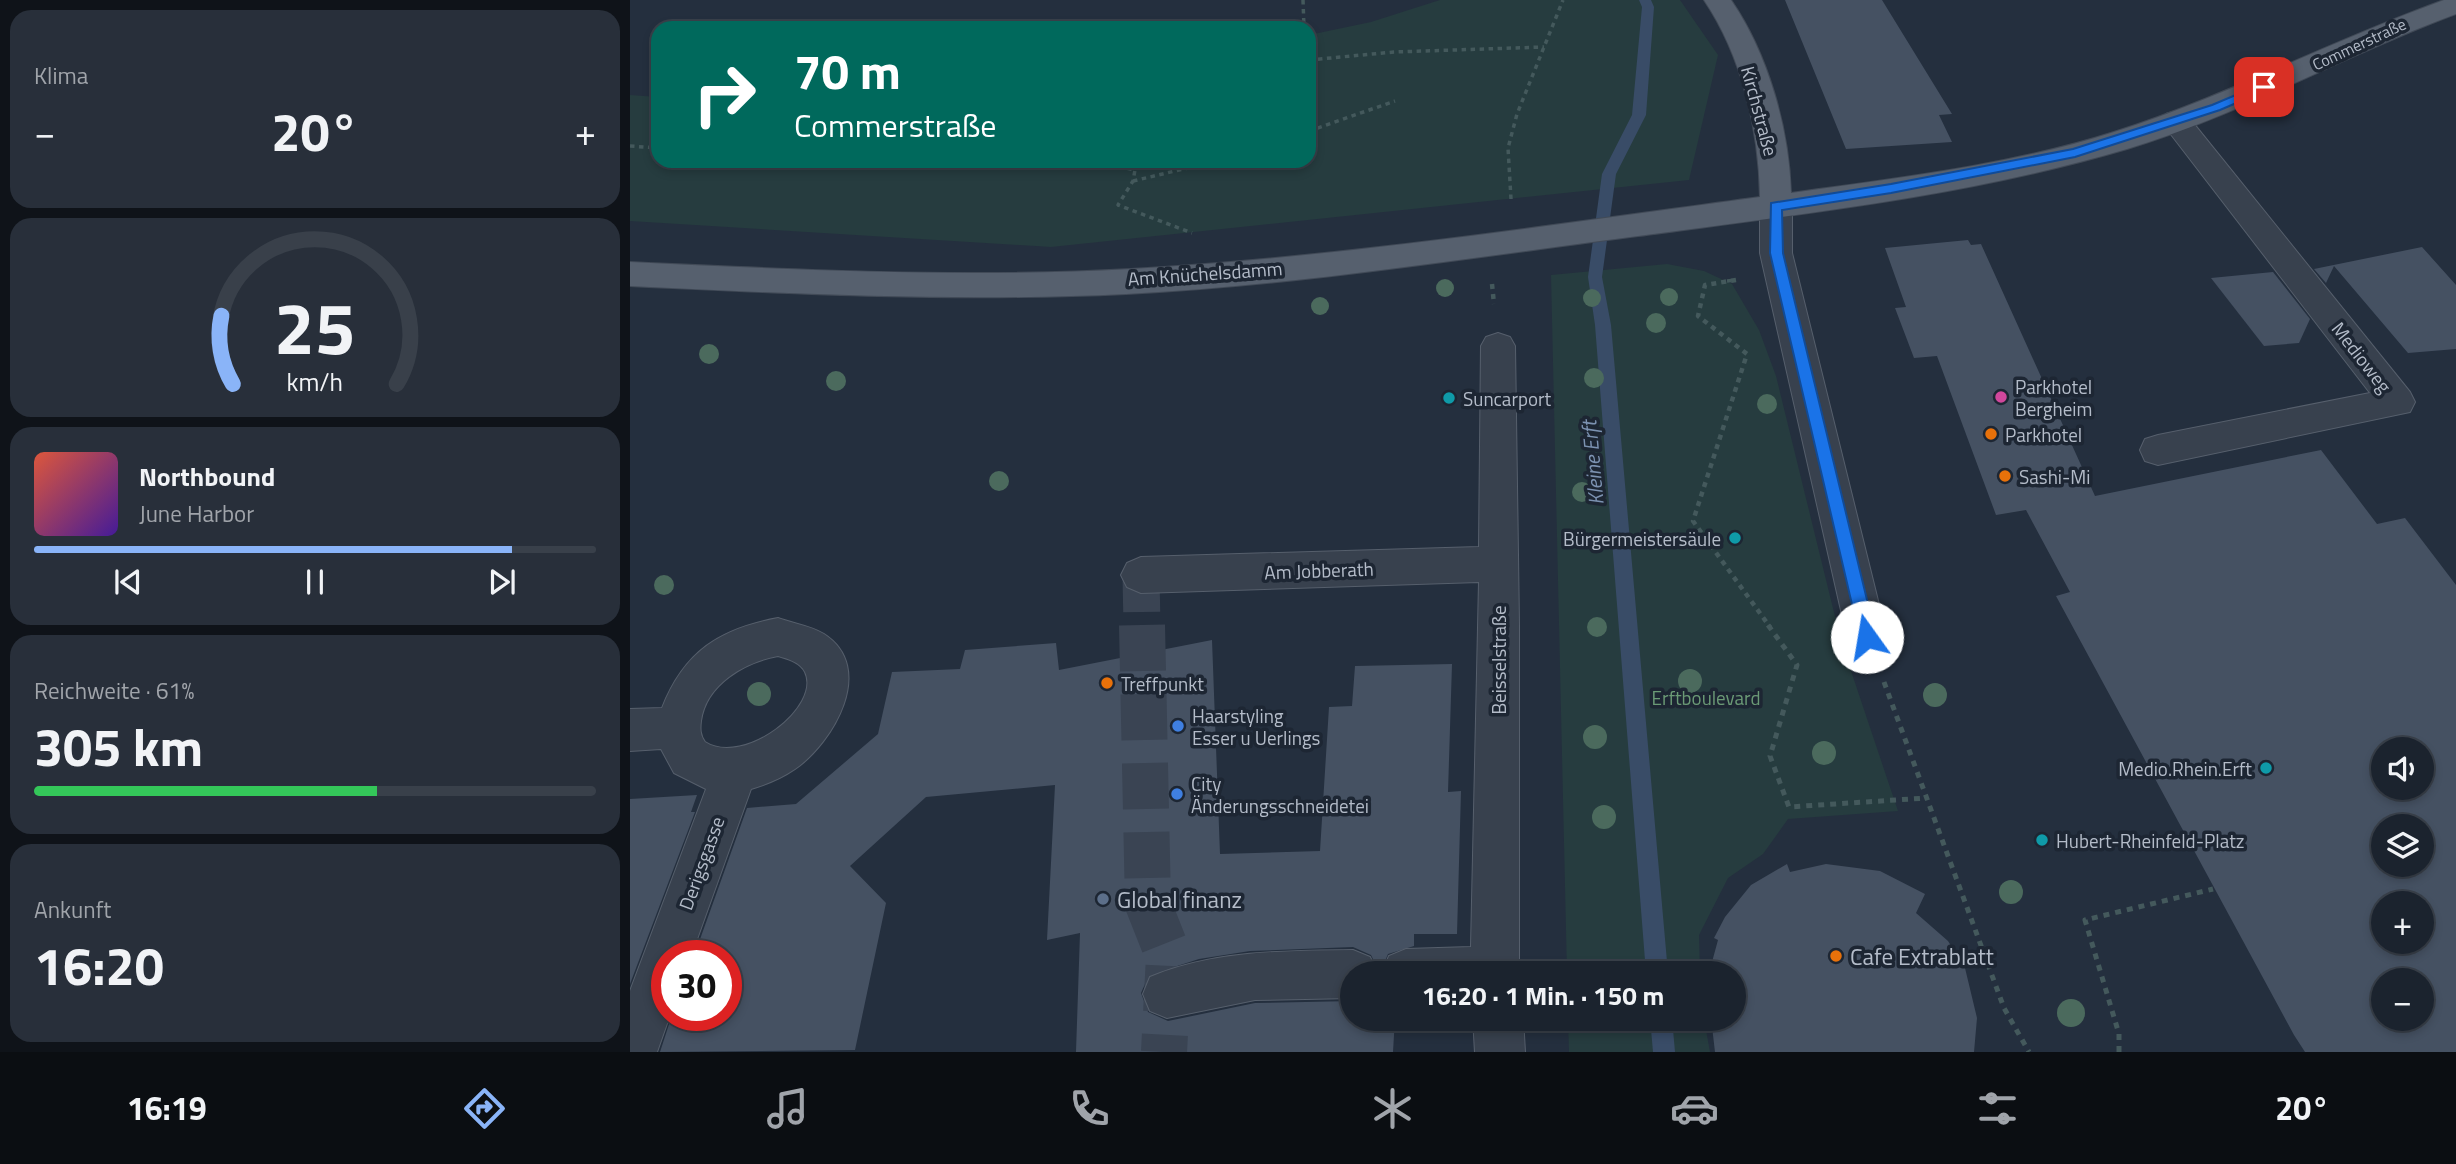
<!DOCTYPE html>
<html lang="de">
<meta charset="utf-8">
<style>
:root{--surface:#1b232e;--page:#282f3a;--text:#f1f3f6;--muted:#a0a4aa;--line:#39404a;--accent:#8ab4f8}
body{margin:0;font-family:"Titillium Web",sans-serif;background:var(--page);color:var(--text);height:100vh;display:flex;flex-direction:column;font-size:26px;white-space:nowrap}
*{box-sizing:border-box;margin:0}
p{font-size:23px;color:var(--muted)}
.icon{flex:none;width:38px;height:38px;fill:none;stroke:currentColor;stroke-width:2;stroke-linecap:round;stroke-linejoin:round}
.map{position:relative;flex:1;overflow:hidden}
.side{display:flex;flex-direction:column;gap:10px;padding:10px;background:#0f1319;width:630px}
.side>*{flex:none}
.top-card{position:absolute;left:21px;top:21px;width:665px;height:147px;border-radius:21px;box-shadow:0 4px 10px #0003,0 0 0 2px var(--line);background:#00695c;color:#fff;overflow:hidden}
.controls{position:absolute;left:1741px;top:737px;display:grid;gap:14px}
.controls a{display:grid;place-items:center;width:63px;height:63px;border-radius:50%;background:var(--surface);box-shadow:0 4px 10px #0003,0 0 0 2px var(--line);font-size:35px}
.speed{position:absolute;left:21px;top:940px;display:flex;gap:14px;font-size:35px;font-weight:700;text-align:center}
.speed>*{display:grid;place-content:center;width:91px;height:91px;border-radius:50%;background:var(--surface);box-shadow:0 4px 10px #0003,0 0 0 2px var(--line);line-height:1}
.speed .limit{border:10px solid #d22;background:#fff;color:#111}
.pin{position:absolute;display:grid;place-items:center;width:60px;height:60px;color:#fff;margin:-30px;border-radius:14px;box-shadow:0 4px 10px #0006}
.me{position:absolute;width:77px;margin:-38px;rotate:347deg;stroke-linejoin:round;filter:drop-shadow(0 0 5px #0008)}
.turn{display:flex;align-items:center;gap:24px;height:147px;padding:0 28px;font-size:32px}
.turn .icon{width:91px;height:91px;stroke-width:2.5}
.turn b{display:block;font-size:49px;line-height:60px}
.big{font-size:52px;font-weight:700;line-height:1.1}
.side .card{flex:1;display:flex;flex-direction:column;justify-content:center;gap:10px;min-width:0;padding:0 24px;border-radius:21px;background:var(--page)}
.side .dial{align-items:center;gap:0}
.dial svg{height:182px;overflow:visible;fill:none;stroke:var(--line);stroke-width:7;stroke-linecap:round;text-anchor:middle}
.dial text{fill:var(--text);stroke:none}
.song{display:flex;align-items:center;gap:21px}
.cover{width:84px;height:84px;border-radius:10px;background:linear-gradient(135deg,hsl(10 70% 55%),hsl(260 70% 35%))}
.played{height:7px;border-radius:4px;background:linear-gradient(90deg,var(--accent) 85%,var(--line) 85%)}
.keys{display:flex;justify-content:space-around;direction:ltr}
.heat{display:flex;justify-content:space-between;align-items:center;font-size:38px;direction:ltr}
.charge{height:10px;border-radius:5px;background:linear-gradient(90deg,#34c759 61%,var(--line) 0)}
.trip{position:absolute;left:710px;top:961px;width:406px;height:70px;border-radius:35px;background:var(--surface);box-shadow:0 4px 10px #0003,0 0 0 2px var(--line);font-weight:700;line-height:70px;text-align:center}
.tabs{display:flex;height:112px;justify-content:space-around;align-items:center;background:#0b0e12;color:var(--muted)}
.tabs .icon{width:49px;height:49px}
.tabs .on{color:var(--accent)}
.tabs b{font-size:32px;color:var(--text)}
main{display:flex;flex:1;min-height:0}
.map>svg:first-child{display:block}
.green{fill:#263c3f}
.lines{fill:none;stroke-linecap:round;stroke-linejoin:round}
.stream{fill:#394c67;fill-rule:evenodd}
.building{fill:#455162;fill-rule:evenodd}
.minor-tunnel-far1{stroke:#3a4453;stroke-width:37;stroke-dasharray:37 18;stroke-linecap:butt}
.minor-tunnel{stroke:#3a4453;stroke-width:46;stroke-dasharray:46 23;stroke-linecap:butt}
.minor-casing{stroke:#565f6c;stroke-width:2}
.major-casing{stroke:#414a57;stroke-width:2}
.path-far2{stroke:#44595c;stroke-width:3.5;stroke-dasharray:4.5 4.5;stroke-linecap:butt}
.path-far1{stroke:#44595c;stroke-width:4.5;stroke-dasharray:5 5;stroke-linecap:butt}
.path{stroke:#44595c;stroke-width:5;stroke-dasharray:6 6;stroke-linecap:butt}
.minor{fill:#38414e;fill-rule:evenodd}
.major{fill:#56606e;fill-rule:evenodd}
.tree{fill:#4b6a5d}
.route{fill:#1a73e8;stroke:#114b97;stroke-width:2}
.hotel-dot{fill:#d1479c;stroke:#1d2633;stroke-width:2.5}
.culture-dot{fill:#0f9aa8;stroke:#1d2633;stroke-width:2.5}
.food-dot{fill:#e8710a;stroke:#1d2633;stroke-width:2.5}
.shop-dot{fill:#3f7fe0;stroke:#1d2633;stroke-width:2.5}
.service-dot{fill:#5c6f8a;stroke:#1d2633;stroke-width:2.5}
.labels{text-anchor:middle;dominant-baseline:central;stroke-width:7;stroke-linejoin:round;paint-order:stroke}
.far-street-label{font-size:16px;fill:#b4bcc9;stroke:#1d2633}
.street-label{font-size:19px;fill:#b4bcc9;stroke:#1d2633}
.poi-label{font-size:19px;fill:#b4bcc9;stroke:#1d2633;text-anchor:start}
.park-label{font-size:19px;fill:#6b9a76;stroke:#1d2633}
.water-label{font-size:21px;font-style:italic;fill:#7c92b1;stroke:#1d2633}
.near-poi-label{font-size:23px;fill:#b4bcc9;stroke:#1d2633;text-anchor:start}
</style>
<main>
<section class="side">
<div class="card"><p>Klima</p>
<div class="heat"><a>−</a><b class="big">20°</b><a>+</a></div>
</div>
<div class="card dial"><svg viewBox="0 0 100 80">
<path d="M14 69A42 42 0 1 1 86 69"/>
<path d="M14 69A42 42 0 0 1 9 39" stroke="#8ab4f8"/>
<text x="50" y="56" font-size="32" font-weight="700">25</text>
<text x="50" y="72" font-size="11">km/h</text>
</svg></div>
<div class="card">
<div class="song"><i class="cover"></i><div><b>Northbound</b><p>June Harbor</p></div></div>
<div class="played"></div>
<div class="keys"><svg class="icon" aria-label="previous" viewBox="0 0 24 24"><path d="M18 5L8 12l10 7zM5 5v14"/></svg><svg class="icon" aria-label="pause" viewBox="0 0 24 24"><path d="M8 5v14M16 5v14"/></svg><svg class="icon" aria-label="next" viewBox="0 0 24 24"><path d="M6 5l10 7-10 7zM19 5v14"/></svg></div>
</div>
<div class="card"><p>Reichweite · 61%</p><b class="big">305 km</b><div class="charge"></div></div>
<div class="card"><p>Ankunft</p><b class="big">16:20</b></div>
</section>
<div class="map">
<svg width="1826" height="1052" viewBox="0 0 1826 1052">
<rect width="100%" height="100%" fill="#242f3e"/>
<g class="green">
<path d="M810 0H1050L1088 55 1059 180 421 247 0 221V95L28 97V161H679V35L741 22Z"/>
<path d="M1037 264 1074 271 1102 284 1129 330 1146 376 1211 641 1268 811 1158 819 1133 854 1098 878 1069 935 1070 973H937L921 275Z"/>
<path d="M938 1019H1074L1080 1052H939Z"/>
</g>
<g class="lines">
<g class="stream">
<path d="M1009 0H1021L1024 7 1016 115 986 174 972 277 981 325 1038 973H1016L965 325 958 277 972 174 1002 115 1012 7Z"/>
<path d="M1020 1018H1042L1045 1052H1023Z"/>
</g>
</g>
<g class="building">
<path d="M1155 0H1252L1322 114 1309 115 1322 142 1216 149Z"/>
<path d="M1338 240 1341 245 1351 244 1465 496 1691 450 1747 524 1775 518 1826 585V1052H1675L1664 1035 1426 596 1440 592 1396 510 1366 515 1307 356 1284 358 1265 308 1276 307 1255 248ZM1754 749H1792V788H1754ZM1754 826H1792V864H1754ZM1754 903H1792V942H1754ZM1754 980H1792V1018H1754Z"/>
<path d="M1792 247 1826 285V349L1778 353 1704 266 1696 283 1684 269Z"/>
<path d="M1643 272 1680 319 1669 343 1634 346 1581 278Z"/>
<path d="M582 640 590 854 690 851 699 707 722 706 725 666 822 664 818 792 831 791 827 934H784V946L758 954 750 973 741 955 723 947 620 951 569 959 519 975 511 993 518 1012 538 1021 625 1003 723 1001V1018H765L763 1052H446L450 933 417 940 425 785 296 797 220 866 256 903 225 1050 30 1052 42 1015H96V956H64L117 808 166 804 248 734 262 672 330 669 335 650 426 643 429 670Z"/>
<path d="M67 795 61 812H65L0 984V799Z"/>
<path d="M1157 864 1160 872 1196 864 1250 871 1295 894 1286 913 1318 941 1335 968 1347 1018 1344 1052H1085L1081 1018H1104V973H1079L1088 940 1084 938 1095 917 1121 885Z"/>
</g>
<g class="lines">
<path class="minor-tunnel-far1" d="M511 575 512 627"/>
<path class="minor-tunnel" d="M512 625 518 904 539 957 534 1052"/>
<defs>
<g id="minor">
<path d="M1546 111 1556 114 1780 392 1785 402 1780 412 1528 465 1515 461 1510 450 1515 439 1528 435 1740 393 1536 128 1531 121 1536 114Z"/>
<path d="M1146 195 1157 198 1162 206V253L1257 637 1251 650 1237 656 1223 650 1217 637 1130 253V206L1135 198Z"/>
<path d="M868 333 880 337 885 346 889 625V973H752L759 956 776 949 841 947 849 582 511 593 497 587 491 575 497 563 511 557 849 547 851 346 856 337Z"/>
<path d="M148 618C162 623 181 626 194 634 247 668 203 743 165 769 152 778 135 785 121 789L61 956H37V1015H40L27 1052H0V991L76 789 44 773 31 749 0 751V709L32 708C54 652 89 629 148 618ZM148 656C158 659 170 662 175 672 192 707 114 767 75 742 70 735 70 729 71 721 76 684 115 662 148 656Z"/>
<path d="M723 950 740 957 747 973H723V998L625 1000 537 1018 520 1011 513 994 520 977C584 950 655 951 723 950Z"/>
<path d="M843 1018H893L895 1052H845Z"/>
</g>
<path id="major" d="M1074 0H1101C1138 54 1159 128 1161 193 1268 178 1381 165 1484 132 1597 96 1703 40 1814 0H1826V14C1715 55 1610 115 1497 149 1338 196 1172 214 1008 236 838 258 668 285 496 294 331 302 165 294 0 286V262C167 270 334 278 501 269 712 257 921 225 1130 197 1129 130 1112 56 1074 0Z"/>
</defs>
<use href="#minor" class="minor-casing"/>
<use href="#major" class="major-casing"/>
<g class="path-far2">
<path d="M673 0 674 28"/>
<path d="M679 60 764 52 914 47"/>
<path d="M679 131 765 101"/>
<path d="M0 146 28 148"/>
<path d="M462 161 505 170 503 181 488 205 562 233"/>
<path d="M503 181 587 161"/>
<path d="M881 199 878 148 887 114 933 0"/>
<path d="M1097 281 1106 280"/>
</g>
<g class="path-far1">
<path d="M1106 280 1075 285 1068 316 1117 354 1063 521 1140 627"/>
<path d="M862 284 864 304"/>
</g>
<g class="path">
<path d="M1138 625 1167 665 1140 756 1159 807 1296 798"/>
<path d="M1254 682 1374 1008 1399 1052"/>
<path d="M1489 1052V1034L1455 920 1583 889"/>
</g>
<use href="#minor" class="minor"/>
<use href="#major" class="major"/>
</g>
<g class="tree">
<circle cx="815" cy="288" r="9"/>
<circle cx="1039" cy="297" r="9"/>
<circle cx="962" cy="298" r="9"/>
<circle cx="690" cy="306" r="9"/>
<circle cx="1026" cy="323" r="10"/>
<circle cx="79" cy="354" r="10"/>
<circle cx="964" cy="378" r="10"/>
<circle cx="206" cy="381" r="10"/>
<circle cx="1137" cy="404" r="10"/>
<circle cx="369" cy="481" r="10"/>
<circle cx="952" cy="492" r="10"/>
<circle cx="34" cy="585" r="10"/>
<circle cx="967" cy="627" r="10"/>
<circle cx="1060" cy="681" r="12"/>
<circle cx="129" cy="694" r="12"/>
<circle cx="1305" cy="695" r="12"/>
<circle cx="965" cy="737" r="12"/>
<circle cx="1194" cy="753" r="12"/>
<circle cx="974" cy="817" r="12"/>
<circle cx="1381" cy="892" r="12"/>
<circle cx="1441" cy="1013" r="14"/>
</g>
<path class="route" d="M1634 83 1639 84V89L1590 110 1445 157 1261 193 1152 210 1153 253 1246 637 1243 643 1237 645 1231 643 1140 253 1141 203 1261 184 1443 149 1582 105Z"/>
<circle class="hotel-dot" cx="1371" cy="397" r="7"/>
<g class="culture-dot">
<circle cx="819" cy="398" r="7"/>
<circle cx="1105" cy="538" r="7"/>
<circle cx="1636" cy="768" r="7"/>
<circle cx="1412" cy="840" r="7"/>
</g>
<g class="food-dot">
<circle cx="1361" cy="434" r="7"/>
<circle cx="1375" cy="476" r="7"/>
<circle cx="477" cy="683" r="7"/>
<circle cx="1206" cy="956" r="7"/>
</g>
<g class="shop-dot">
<circle cx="548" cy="726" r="7"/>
<circle cx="547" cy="794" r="7"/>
</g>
<circle class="service-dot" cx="473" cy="899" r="7"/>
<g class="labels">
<g class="far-street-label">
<text transform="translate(1729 44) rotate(-25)">Commerstraße</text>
</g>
<g class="street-label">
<text transform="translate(1130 111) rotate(75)">Kirchstraße</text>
<text transform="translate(575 273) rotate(-4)">Am Knüchelsdamm</text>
<text transform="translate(1732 357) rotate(52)">Medioweg</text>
<text transform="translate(689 570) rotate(-2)">Am Jobberath</text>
<text transform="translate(868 660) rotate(-90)">Beisselstraße</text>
<text transform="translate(71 863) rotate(-70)">Derigsgasse</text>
</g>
<g class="poi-label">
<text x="1385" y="386">Parkhotel<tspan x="1385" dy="22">Bergheim</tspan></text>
<text x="833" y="398">Suncarport</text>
<text x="1375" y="434">Parkhotel</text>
<text x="1389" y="476">Sashi-Mi</text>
<text x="1091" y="538" text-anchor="end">Bürgermeistersäule</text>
<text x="491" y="683">Treffpunkt</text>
<text x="562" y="715">Haarstyling<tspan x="562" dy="22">Esser u Uerlings</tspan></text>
<text x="1622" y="768" text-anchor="end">Medio.Rhein.Erft</text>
<text x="561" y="783">City<tspan x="561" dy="22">Änderungsschneidetei</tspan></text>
<text x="1426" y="840">Hubert-Rheinfeld-Platz</text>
</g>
<g class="park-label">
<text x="1076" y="697">Erftboulevard</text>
</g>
<g class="water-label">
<text transform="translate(962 463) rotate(-95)">Kleine Erft</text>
</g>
<g class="near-poi-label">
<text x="487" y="899">Global finanz</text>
<text x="1220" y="956">Cafe Extrablatt</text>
</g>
</g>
</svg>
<div class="controls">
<a><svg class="icon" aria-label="sound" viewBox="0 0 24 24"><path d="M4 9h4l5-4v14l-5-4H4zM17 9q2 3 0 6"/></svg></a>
<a><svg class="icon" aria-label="layers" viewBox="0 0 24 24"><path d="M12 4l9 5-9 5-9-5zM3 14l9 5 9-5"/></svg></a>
<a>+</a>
<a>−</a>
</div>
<div class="speed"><div class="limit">30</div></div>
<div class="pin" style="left:1634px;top:87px;background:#d93025"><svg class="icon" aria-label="arrive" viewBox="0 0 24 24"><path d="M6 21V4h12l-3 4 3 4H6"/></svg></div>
<svg class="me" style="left:1237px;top:637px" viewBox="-20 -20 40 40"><circle r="19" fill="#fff"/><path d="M0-13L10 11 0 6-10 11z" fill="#1a73e8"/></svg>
<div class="trip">16:20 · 1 Min. · 150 m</div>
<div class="top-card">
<div class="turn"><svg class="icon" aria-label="right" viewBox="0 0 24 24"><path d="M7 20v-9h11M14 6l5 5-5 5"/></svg><div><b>70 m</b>Commerstraße</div></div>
</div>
</div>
</main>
<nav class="tabs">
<b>16:19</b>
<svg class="icon on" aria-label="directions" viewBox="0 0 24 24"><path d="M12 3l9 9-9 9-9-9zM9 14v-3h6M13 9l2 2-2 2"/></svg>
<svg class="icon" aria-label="music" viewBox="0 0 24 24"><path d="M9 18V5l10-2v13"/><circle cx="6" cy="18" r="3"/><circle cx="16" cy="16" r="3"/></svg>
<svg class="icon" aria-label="phone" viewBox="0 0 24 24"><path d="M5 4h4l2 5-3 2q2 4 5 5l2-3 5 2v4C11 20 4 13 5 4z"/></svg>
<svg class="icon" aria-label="climate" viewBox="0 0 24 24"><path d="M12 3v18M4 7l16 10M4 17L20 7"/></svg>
<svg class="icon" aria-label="car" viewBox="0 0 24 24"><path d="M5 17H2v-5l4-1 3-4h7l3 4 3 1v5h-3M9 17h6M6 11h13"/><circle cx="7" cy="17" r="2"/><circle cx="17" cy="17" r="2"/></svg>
<svg class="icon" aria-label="filters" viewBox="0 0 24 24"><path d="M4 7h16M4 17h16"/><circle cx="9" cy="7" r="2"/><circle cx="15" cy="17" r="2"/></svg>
<b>20°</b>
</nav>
